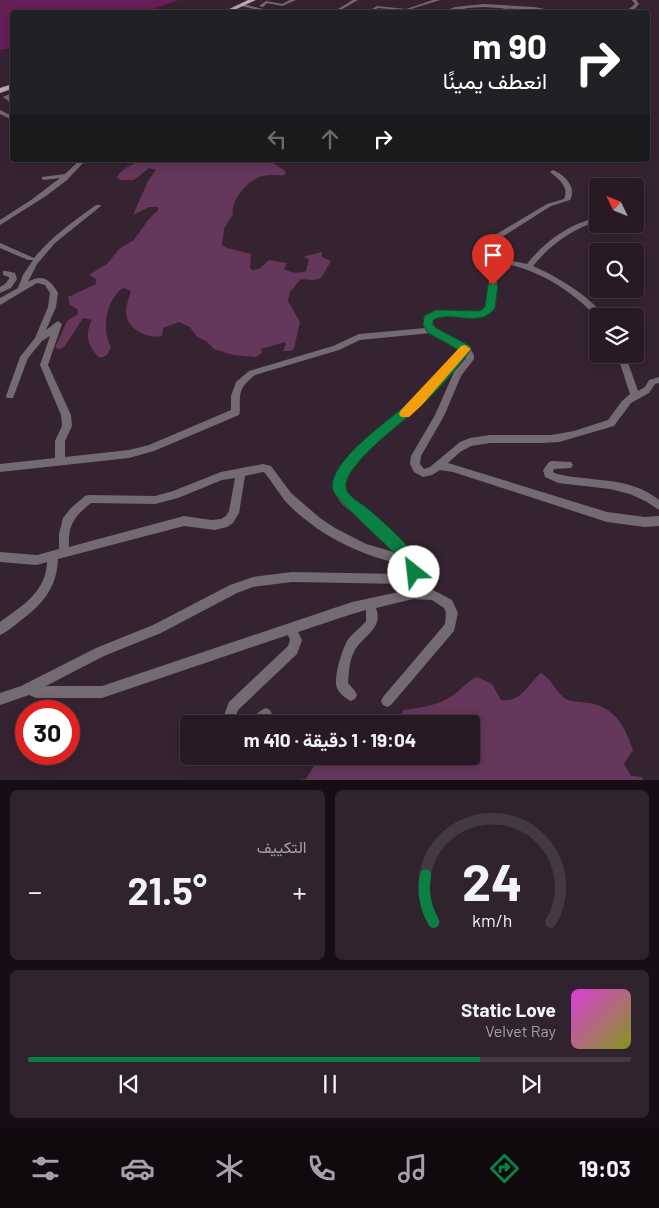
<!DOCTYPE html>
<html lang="ar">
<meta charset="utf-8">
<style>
:root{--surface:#281a25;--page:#30232d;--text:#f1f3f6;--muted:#a5a1a7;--line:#443842;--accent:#0b8043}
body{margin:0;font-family:Barlow,Vazirmatn,sans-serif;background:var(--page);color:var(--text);direction:rtl;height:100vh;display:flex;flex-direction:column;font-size:19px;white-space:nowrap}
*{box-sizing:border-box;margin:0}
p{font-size:16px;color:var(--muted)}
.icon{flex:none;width:28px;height:28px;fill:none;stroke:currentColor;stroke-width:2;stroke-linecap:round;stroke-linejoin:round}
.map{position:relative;height:780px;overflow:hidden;direction:ltr}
.details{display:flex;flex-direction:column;gap:10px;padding:10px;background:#160e14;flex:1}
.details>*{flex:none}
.banner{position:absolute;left:10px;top:10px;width:640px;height:152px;border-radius:5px;box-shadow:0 2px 12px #0003,0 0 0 1px var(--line);direction:rtl;background:#202124;color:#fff;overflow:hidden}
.needle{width:32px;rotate:313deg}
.tools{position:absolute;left:589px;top:178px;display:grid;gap:10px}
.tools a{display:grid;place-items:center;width:55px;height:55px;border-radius:5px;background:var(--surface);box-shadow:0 2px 12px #0003,0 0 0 1px var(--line);font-size:25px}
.speed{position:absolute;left:15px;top:700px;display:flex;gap:10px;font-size:25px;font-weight:700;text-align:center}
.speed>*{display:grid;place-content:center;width:65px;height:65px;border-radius:50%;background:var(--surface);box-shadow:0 2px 12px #0003,0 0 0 1px var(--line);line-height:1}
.speed .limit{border:8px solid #d22;background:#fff;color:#111}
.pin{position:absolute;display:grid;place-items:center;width:42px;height:42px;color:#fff;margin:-51px -21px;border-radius:50% 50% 50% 0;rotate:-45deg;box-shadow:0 0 5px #0007}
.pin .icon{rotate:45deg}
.me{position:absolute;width:55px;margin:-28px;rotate:331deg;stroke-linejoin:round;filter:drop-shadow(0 0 4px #0008)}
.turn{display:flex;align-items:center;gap:18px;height:105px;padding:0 20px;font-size:22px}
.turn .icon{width:65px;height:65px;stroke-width:2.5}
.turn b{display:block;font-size:35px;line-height:42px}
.lanes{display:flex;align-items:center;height:48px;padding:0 20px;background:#0003;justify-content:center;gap:25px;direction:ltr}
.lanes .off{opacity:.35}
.big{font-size:38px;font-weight:700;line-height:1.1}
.details .widget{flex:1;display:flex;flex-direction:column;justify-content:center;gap:8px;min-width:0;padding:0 18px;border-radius:8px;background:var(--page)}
.details .dial{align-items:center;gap:0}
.dial svg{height:130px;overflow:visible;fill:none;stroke:var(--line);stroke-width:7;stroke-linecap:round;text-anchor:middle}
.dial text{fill:var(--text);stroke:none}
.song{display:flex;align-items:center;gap:15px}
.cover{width:60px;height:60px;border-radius:8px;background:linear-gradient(135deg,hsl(300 70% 55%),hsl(70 70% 35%))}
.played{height:5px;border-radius:2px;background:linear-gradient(90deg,var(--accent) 75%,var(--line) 75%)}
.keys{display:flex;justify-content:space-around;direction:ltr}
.heat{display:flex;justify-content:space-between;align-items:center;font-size:28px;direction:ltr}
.details .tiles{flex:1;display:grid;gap:10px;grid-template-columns:1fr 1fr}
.widget:last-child{grid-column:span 2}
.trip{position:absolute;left:180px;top:715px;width:300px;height:50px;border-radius:5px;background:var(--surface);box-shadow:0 2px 12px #0003,0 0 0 1px var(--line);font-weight:700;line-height:50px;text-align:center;direction:rtl}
.dock{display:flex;height:80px;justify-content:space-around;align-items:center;background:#100a0f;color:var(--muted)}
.dock .icon{width:35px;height:35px}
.dock .on{color:var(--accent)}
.dock b{font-size:22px;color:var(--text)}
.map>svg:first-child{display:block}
.green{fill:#65375a}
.water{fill:#671f58}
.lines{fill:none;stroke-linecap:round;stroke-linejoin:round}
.minor{fill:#746a71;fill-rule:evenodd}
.primary{fill:#bda8b7;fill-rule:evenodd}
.route{fill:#0b8043;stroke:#07532c}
.slow{fill:#f59e0b}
</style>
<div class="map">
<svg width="659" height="781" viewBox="0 0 659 781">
<rect width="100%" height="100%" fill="#362331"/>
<g class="green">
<path d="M130 160H269L284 170 286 172 284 175C277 176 270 174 263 176 250 178 230 200 233 214L224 229 222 245 227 248 251 254 250 268 252 270 259 269 269 260 287 263 284 269C291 273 298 274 306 271L309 259 303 257 322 252V257L331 261 321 278 314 280 301 279 290 292 288 301 300 322 294 348 291 351H283L286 344 285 342 261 349 262 353 256 357 233 355 214 349 206 341 197 337 190 327 179 322 163 328 162 336C147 339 126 329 126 311 126 305 129 298 131 291L123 288C106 299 101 331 111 347L107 355 100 358C88 347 84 335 92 320L83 318 64 347 60 349 55 348 67 321 78 314 77 309 70 305 68 297 96 284V279L89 275 108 263 119 249 134 240 148 220 158 210V207H149L133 215 148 181 156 170 149 168 134 180H120L117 177C120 171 128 166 134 164Z"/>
<path d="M541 673C553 680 556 694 568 700 574 702 584 702 591 703 617 710 625 727 633 750L624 764 631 776 642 777 643 780H300L306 779 314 766V756H471V724H399L403 710C418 708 435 706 449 698 459 692 466 682 477 677L492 684 501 700C521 703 528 684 541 673Z"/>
</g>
<path class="water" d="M0 0H179L144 12H12V48L0 50Z"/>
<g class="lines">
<g class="minor">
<path d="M290 0H296L282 6 267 3 263 7 259 6 266 1 282 4Z"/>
<path d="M353 0H358L337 12H333Z"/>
<path d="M433 0H440L411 9 422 11 424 12 378 8 371 12H367L377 6 406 9Z"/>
<path d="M632 0H636L639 4 633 11 621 12V11L629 9 635 4Z"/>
<path d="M243 4 271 11V12H266L241 6Z"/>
<path d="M484 4 534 7 562 12 484 7 468 8 447 12H442L455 7Z"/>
<path d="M504 8 527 11 529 12H520L502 10Z"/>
<path d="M12 93V97H10L12 100V104L3 97Z"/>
<path d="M0 110 12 116V120L0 114Z"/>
<path d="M80 160H86L67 180 46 196 0 225V220L31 200 60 178 44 180 42 179V177L65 174Z"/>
<path d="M553 170C565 175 577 187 570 200L551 206 499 239 494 249V257L527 264C546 240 568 225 598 217V221C571 230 551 244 533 266 556 276 590 296 604 316H598L597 318C571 289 534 267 495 262L497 285 493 310C471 327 452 309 431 321L435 328 469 347 474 355V359L461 376 444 416 421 456 420 464 424 469 430 467 460 442 470 438 490 435H551L574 431 608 420 622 401 630 394 617 354H625L638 391 645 387 649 380 659 377V383L655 384 649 393 631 403 614 426 559 442 541 443H490L471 446 460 452 448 463 607 512 645 517 659 516V526L645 527 607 522 453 472 440 470 432 475 423 477 414 472 410 464 411 456 435 415 454 372 466 358 465 355C450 371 436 391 419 406 404 421 328 471 348 496L375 517 404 545 415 556 420 569 416 580 404 584 292 582 253 587 237 593 161 633 104 656 46 686H102L352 602 413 589 433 590 452 600 458 613 454 631 391 705 387 707 383 705 381 701 383 697 445 624 446 613 444 608 432 600 413 599 376 608C384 629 362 636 354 652 349 661 349 673 348 683L355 691 357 695 355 699 351 701C346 699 339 693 337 688 333 679 342 650 347 641 352 633 361 628 366 621V610L352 614 298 632 302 640 297 654 238 710 236 715 237 724H225L224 715 229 702 288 646 290 640 288 635 102 698H36L29 695 0 705V693L21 686 96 648 153 625 230 585 253 577 292 572 404 574 408 572 410 569 408 565C363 558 316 534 285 501 278 492 272 482 265 473L263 472 245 476 239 513 233 523 227 527 215 530 184 526 58 559C57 588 42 605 20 621 14 626 7 632 0 635V622C22 606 46 592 47 562L37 565 0 562V552L37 555 59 549V534L63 518 71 508 85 496 89 495 155 496 173 491 221 472 263 464 271 466 291 493 320 518 335 528 366 544 397 553C388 543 378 533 367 524 358 515 339 506 335 492 327 461 394 419 414 400 431 385 444 366 460 350L431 333 360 340 339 350 255 375C247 382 240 387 240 398 239 404 241 409 239 415L154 451 129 458 0 472V464L55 458V441L62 426 61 415 40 365 50 336 42 341 28 358 13 398H7L6 396 20 357 35 338 48 307 50 293 45 285 37 283 0 305V298L18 288 23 275 33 260H28L0 248V243L34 258C52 236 74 221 96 205H100L101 206 55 243 37 264 28 282C42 273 51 280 58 293L56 307 46 330 58 321 62 324 48 365 71 415 72 426 65 441V457L129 450 149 445 231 410V396L236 382 249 371 333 346 359 334 426 328 423 322C431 302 460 315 476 312 480 312 483 309 486 307L489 285 486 249 490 240 495 235 547 204 564 199C569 187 560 180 551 173L550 172ZM235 478 229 511 226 516 221 519 211 520 184 516 69 547C68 524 74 517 91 503L155 504 178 498 222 480Z"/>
<path d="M3 271H6L15 273 17 279 11 288 0 293V287L5 284 9 279V277L3 275Z"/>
<path d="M552 461 571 462 573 465 571 468 554 469 553 472 557 474C591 482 630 476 659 500V510L647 502 630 494 610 489 558 483 545 477 543 470 549 462Z"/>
<path d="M266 708 270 710 272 714 270 718 264 724H249C252 717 259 711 266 708Z"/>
</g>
<g class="primary">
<path d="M248 0H256L230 12H223Z"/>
<path d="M12 84V89L0 93V88Z"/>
</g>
</g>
<path class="route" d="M493 282 498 285 495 308C479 330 452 309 433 320V325L436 328 470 346 471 349C462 364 434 394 421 406 405 420 342 466 346 488 347 496 361 503 367 508 379 518 415 550 420 563 422 568 421 572 419 577L414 579 409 577 407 567 403 561C392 550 335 499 333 490 326 461 396 416 414 398 430 383 444 366 459 350L428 333 423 325 424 316 436 310 480 311 485 307 488 285Z"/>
<path class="slow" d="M465 345 471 349 469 351 422 405 409 417H401L399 414 401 410 461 346Z"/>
</svg>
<div class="tools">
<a><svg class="needle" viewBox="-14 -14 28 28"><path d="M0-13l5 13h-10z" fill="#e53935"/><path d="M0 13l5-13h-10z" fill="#a5a1a7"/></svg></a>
<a><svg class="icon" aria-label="search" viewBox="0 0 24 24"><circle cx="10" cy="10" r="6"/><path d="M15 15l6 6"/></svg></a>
<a><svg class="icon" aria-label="layers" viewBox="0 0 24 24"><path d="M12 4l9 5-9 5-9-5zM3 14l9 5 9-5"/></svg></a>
</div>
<div class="speed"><div class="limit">30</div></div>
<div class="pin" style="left:493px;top:285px;background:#d93025"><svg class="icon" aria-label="arrive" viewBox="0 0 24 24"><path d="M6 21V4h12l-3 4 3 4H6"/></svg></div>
<svg class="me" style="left:414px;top:572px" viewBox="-20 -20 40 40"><circle r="19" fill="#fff"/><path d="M0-13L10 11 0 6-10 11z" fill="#0b8043"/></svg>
<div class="trip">19:04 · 1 دقيقة · 410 m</div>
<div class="banner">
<div class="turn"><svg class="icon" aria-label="right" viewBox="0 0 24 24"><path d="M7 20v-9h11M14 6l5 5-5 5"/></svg><div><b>90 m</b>انعطف يمينًا</div></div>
<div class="lanes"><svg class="icon off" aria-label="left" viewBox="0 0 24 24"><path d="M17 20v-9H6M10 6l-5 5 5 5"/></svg><svg class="icon off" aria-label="ahead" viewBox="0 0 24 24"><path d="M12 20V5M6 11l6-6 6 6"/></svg><svg class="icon" aria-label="right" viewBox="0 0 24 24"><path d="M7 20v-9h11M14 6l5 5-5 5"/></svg></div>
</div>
</div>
<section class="details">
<div class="tiles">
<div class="widget dial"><svg viewBox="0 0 100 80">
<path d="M14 69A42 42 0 1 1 86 69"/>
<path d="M14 69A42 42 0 0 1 9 40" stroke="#0b8043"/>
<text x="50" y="56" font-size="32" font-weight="700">24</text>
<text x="50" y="72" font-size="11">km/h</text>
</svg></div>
<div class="widget"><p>التكييف</p>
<div class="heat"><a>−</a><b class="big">21.5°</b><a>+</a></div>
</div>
<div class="widget">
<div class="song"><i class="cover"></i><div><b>Static Love</b><p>Velvet Ray</p></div></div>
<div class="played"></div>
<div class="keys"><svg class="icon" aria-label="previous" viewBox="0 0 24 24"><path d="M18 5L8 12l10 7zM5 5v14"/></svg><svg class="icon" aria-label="pause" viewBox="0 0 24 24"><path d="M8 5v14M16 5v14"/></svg><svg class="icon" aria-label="next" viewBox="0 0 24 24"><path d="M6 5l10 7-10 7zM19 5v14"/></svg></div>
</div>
</div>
</section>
<nav class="dock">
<b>19:03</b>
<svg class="icon on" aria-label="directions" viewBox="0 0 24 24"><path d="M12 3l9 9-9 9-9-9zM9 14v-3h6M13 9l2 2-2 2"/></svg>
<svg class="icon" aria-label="music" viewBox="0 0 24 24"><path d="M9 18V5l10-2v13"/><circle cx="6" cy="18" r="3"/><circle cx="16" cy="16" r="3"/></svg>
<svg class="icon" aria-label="phone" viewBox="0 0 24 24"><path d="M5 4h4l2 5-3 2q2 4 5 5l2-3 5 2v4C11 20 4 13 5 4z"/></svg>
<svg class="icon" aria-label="climate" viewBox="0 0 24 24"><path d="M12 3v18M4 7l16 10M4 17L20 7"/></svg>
<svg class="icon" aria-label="car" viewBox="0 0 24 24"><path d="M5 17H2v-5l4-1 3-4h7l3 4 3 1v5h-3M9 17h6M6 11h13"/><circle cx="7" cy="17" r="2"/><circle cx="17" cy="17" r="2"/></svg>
<svg class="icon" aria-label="filters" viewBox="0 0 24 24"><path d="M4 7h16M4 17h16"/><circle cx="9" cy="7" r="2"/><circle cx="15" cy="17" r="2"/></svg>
</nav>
